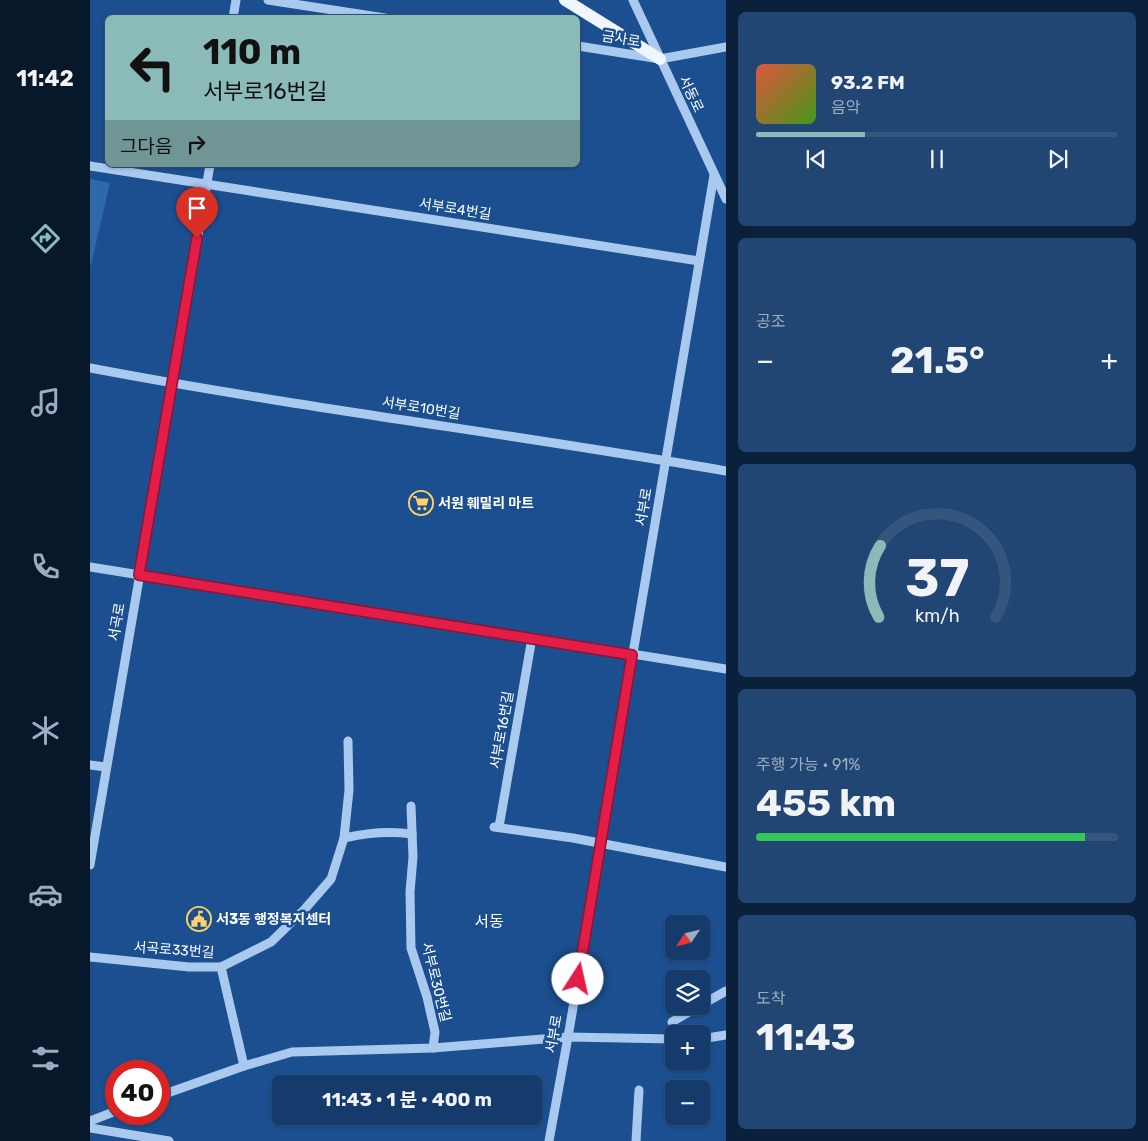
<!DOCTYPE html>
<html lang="ko">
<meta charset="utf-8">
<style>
:root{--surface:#143b6b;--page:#214673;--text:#f1f3f6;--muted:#9dadc1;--line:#33557e;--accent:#8bbbb9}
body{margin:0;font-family:Rubik,"Noto Sans KR",sans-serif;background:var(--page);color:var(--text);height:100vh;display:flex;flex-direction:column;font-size:19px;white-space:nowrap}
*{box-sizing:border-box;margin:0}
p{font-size:16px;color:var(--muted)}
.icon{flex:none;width:28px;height:28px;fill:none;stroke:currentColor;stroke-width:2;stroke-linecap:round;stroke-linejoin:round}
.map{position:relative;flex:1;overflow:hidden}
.details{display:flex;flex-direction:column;gap:12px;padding:12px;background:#0b203b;width:422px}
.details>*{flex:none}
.hud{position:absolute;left:15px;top:15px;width:475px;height:152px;border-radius:8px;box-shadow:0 1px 4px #0004,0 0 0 1px var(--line);background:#8bbbb9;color:#111;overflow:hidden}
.needle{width:32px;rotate:235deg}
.fabs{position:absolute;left:575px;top:915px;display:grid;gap:10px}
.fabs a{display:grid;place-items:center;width:45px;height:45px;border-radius:8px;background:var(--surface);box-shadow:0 1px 4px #0004,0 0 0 1px var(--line);font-size:25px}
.speed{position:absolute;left:15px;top:1060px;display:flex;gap:10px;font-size:25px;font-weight:700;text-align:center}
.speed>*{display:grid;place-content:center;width:65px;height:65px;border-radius:50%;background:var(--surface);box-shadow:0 1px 4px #0004,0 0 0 1px var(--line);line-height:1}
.speed .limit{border:8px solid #d22;background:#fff;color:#111}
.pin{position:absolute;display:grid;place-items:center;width:42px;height:42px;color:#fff;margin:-51px -21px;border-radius:50% 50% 50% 0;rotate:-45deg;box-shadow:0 0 5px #0007}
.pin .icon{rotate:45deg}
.me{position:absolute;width:55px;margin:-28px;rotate:10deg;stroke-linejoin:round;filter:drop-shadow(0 0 4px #0008)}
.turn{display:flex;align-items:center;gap:18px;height:105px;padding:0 15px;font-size:22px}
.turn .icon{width:65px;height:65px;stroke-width:2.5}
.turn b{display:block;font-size:35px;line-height:42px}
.then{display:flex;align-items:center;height:48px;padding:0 15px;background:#0003;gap:10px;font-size:19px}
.big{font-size:38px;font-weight:700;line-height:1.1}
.details .widget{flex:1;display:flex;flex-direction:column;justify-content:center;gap:8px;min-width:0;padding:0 18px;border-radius:8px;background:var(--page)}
.details .dial{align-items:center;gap:0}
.dial svg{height:130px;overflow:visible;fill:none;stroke:var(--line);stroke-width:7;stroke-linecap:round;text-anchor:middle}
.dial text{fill:var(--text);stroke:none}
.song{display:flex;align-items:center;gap:15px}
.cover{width:60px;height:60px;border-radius:8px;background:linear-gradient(135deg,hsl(10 70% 55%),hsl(100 70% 35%))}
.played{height:5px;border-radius:2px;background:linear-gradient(90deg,var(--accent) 30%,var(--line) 30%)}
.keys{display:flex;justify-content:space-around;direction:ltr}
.heat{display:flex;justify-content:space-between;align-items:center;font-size:28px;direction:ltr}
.charge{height:8px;border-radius:4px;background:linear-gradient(90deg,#34c759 91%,var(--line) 0)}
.trip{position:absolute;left:182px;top:1075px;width:270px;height:50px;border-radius:8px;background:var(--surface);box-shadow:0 1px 4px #0004,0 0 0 1px var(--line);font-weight:700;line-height:50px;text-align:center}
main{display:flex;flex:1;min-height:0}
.dock{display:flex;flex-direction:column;width:90px;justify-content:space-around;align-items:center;background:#08182b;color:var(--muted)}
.dock .icon{width:35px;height:35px}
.dock .on{color:var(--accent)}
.dock b{font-size:22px;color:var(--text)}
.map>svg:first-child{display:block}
.green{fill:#2e69ad}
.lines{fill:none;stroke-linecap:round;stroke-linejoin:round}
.minor{stroke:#a9c9ee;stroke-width:9}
.major{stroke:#f0f6ff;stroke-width:12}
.route-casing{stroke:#92132f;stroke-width:12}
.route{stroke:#e11d48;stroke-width:9}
.labels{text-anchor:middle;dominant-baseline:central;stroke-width:5;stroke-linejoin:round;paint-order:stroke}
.street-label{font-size:14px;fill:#fff;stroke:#1b4f8f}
.poi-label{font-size:14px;font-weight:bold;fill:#fff;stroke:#1b4f8f;text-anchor:start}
.quarter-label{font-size:16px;fill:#fff;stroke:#1b4f8f}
</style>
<main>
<nav class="dock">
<b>11:42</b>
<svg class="icon on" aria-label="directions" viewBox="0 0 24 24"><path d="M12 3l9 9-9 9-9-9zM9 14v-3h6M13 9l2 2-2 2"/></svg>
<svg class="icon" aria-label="music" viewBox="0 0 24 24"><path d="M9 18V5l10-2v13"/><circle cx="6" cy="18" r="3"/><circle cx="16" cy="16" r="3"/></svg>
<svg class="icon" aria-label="phone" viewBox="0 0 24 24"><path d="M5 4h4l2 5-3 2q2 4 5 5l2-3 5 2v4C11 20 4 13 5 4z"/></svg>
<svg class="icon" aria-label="climate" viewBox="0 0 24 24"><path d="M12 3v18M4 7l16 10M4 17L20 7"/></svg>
<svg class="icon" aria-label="car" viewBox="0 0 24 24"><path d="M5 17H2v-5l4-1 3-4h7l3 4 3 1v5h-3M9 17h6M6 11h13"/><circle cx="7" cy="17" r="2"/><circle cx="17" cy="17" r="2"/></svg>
<svg class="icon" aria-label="filters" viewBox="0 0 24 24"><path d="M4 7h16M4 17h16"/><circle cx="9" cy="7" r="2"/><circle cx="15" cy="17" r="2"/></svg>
</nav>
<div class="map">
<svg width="636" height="1141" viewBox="0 0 636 1141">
<rect width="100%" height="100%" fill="#1b4f8f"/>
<path class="green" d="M0 179 20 183 1 265 0 264Z"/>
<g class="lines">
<g class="minor">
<path d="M178 0 295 18"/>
<path d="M543 0 636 199"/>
<path d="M143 18 146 0"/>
<path d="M488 46 570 59 636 47"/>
<path d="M0 166 609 261"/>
<path d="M0 368C211 408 424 434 636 471"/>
<path d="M0 567 636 669"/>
<path d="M0 765 16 767"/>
<path d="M321 806 323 857 320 892 321 948 337 997 345 1032 343 1048"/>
<path d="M404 827 483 838 636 867"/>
<path d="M409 827 442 638"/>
<path d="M254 838C276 833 300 831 322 834"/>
<path d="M0 865 120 165"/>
<path d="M0 957 99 967H131L181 942 214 910 241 879 254 838 259 790 258 741"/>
<path d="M131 967 154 1066"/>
<path d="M611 1005 636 991"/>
<path d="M582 1022 609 1006"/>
<path d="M611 1039 636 1035"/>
<path d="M69 1096 154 1066 202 1052 343 1048 478 1037 584 1039"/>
<path d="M0 1121 26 1111"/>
<path d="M0 1128 79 1141"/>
<path d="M459 1141 478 1037 624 175"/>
<path d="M546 1141 549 1090"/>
</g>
<path class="major" d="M475 0 570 59"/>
</g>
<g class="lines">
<defs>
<path id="route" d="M107 238 49 575 542 655 488 979"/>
</defs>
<use href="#route" class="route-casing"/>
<use href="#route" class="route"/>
</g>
<defs>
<symbol id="supermarket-ring" viewBox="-11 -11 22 22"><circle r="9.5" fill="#1b4f8f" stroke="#ffd166" stroke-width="1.5"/><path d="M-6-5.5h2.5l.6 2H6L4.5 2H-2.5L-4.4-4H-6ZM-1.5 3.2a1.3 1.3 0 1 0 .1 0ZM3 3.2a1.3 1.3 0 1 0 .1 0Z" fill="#ffd166"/></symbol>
<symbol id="civic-ring" viewBox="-11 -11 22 22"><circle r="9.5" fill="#1b4f8f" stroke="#ffd166" stroke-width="1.5"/><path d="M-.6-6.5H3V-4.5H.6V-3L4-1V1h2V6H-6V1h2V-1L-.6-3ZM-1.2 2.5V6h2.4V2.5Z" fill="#ffd166"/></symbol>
</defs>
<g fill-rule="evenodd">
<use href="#supermarket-ring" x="317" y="489" width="28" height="28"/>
<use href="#civic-ring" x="95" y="905" width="28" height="28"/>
</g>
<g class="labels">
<g class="street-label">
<text transform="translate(531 39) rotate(9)">금사로</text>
<text transform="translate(601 94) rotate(65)">서동로</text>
<text transform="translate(365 209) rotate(9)">서부로4번길</text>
<text transform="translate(331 408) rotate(9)">서부로10번길</text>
<text transform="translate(554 507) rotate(-80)">서부로</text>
<text transform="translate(27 622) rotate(-80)">서곡로</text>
<text transform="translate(412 730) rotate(-80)">서부로16번길</text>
<text transform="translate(84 950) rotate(4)">서곡로33번길</text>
<text transform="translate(346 982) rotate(76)">서부로30번길</text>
<text transform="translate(464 1034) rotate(-80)">서부로</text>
</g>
<g class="poi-label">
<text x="348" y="503">서원 훼밀리 마트</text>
<text x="126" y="919">서3동 행정복지센터</text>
</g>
<g class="quarter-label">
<text x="399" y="921">서동</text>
</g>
</g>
</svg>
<div class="fabs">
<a><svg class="needle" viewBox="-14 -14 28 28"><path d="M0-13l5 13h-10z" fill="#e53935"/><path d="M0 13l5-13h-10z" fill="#9dadc1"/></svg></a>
<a><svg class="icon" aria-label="layers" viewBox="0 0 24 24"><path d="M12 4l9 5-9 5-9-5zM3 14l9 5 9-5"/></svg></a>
<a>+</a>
<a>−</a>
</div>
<div class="speed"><div class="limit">40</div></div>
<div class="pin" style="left:107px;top:238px;background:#d93025"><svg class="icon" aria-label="arrive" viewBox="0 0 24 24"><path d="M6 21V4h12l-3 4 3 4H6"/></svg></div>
<svg class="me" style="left:488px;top:979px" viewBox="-20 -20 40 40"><circle r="19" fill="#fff"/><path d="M0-13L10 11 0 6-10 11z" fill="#e11d48"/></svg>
<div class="trip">11:43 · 1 분 · 400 m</div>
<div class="hud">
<div class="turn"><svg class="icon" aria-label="left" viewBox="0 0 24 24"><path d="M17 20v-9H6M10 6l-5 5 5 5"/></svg><div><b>110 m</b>서부로16번길</div></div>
<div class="then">그다음<svg class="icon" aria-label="right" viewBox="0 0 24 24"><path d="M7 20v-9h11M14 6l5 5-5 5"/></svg></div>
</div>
</div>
<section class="details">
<div class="widget">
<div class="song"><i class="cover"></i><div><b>93.2 FM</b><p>음악</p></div></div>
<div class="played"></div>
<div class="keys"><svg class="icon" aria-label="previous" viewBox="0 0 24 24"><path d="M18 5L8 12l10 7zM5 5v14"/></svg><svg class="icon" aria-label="pause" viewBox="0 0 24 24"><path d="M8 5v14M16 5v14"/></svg><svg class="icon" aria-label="next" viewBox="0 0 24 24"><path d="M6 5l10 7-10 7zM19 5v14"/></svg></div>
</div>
<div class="widget"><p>공조</p>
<div class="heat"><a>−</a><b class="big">21.5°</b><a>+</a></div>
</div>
<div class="widget dial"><svg viewBox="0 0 100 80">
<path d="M14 69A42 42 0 1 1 86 69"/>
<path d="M14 69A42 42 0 0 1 15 25" stroke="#8bbbb9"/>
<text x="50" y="56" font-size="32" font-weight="700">37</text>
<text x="50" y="72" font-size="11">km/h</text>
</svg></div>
<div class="widget"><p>주행 가능 · 91%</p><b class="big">455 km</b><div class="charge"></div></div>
<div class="widget"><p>도착</p><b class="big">11:43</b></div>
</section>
</main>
